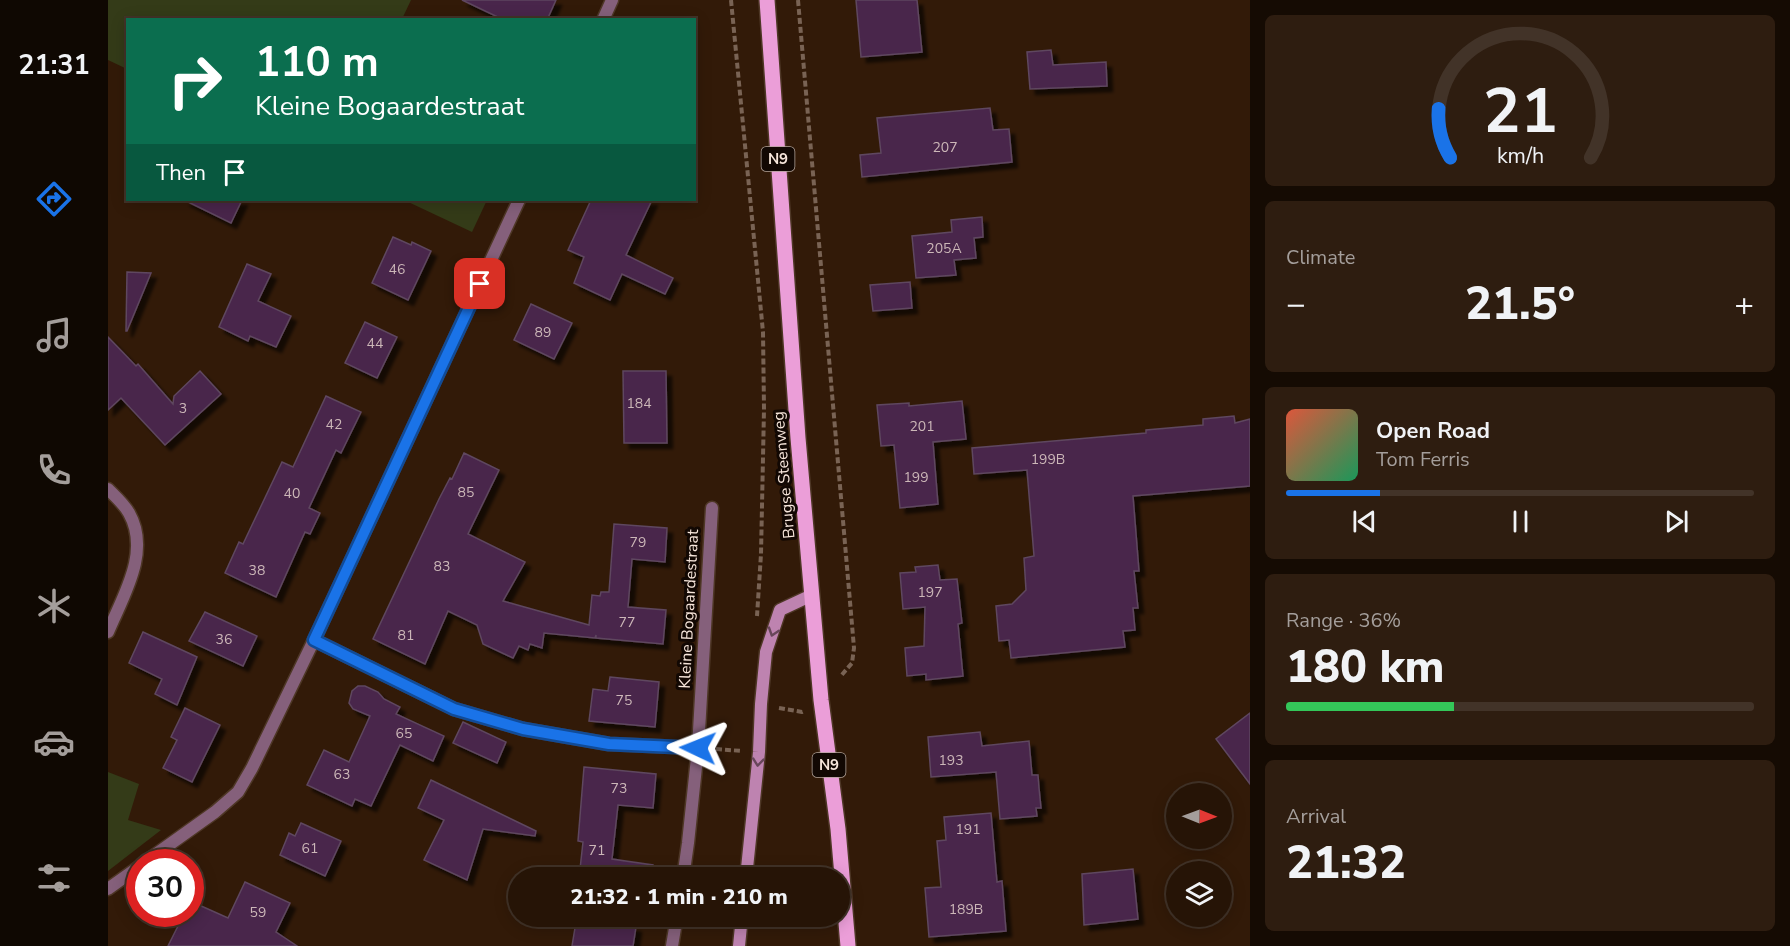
<!DOCTYPE html>
<meta charset="utf-8">
<style>
:root{--surface:#261406;--page:#2e1d10;--text:#f1f3f6;--muted:#a49e9b;--line:#423328;--accent:#1a73e8}
body{margin:0;font-family:"Nunito Sans",sans-serif;background:var(--page);color:var(--text);height:100vh;display:flex;flex-direction:column;font-size:22px;white-space:nowrap}
*{box-sizing:border-box;margin:0}
p{font-size:20px;color:var(--muted)}
.icon{flex:none;width:33px;height:33px;fill:none;stroke:currentColor;stroke-width:2;stroke-linecap:round;stroke-linejoin:round}
.map{position:relative;flex:1;overflow:hidden}
.panel{display:flex;flex-direction:column;gap:15px;padding:15px;background:#150b03;width:540px}
.panel>*{flex:none}
.guide{position:absolute;left:18px;top:18px;width:570px;height:183px;border-radius:0px;box-shadow:0 3px 15px #0003,0 0 0 2px var(--line);background:#0b6e4f;color:#fff;overflow:hidden}
.needle{width:39px;rotate:91deg}
.controls{position:absolute;left:1058px;top:783px;display:grid;gap:12px}
.controls a{display:grid;place-items:center;width:66px;height:66px;border-radius:50%;background:var(--surface);box-shadow:0 3px 15px #0003,0 0 0 2px var(--line);font-size:30px}
.speed{position:absolute;left:18px;top:849px;display:flex;gap:12px;font-size:30px;font-weight:700;text-align:center}
.speed>*{display:grid;place-content:center;width:78px;height:78px;border-radius:50%;background:var(--surface);box-shadow:0 3px 15px #0003,0 0 0 2px var(--line);line-height:1}
.speed .limit{border:9px solid #d22;background:#fff;color:#111}
.pin{position:absolute;display:grid;place-items:center;width:51px;height:51px;color:#fff;margin:-26px;border-radius:12px;box-shadow:0 3px 9px #0006}
.me{position:absolute;width:66px;margin:-33px;rotate:272deg;stroke-linejoin:round;filter:drop-shadow(0 0 4px #0008)}
.turn{display:flex;align-items:center;gap:21px;height:126px;padding:0 30px;font-size:27px}
.turn .icon{width:78px;height:78px;stroke-width:2.5}
.turn b{display:block;font-size:42px;line-height:51px}
.then{display:flex;align-items:center;height:57px;padding:0 30px;background:#0003;gap:12px;font-size:22px}
.big{font-size:45px;font-weight:800;line-height:1.1}
.panel .widget{flex:1;display:flex;flex-direction:column;justify-content:center;gap:9px;min-width:0;padding:0 21px;border-radius:9px;background:var(--page)}
.panel .dial{align-items:center;gap:0}
.dial svg{height:156px;overflow:visible;fill:none;stroke:var(--line);stroke-width:7;stroke-linecap:round;text-anchor:middle}
.dial text{fill:var(--text);stroke:none}
.song{display:flex;align-items:center;gap:18px}
.cover{width:72px;height:72px;border-radius:9px;background:linear-gradient(135deg,hsl(10 70% 55%),hsl(150 70% 35%))}
.played{height:6px;border-radius:3px;background:linear-gradient(90deg,var(--accent) 20%,var(--line) 20%)}
.keys{display:flex;justify-content:space-around;direction:ltr}
.heat{display:flex;justify-content:space-between;align-items:center;font-size:33px;direction:ltr}
.charge{height:9px;border-radius:4px;background:linear-gradient(90deg,#34c759 36%,var(--line) 0)}
.trip{position:absolute;left:400px;top:867px;width:342px;height:60px;border-radius:30px;background:var(--surface);box-shadow:0 3px 15px #0003,0 0 0 2px var(--line);font-weight:800;line-height:60px;text-align:center}
main{display:flex;flex:1;min-height:0}
.menu{display:flex;flex-direction:column;width:108px;justify-content:space-around;align-items:center;background:#0f0802;color:var(--muted)}
.menu .icon{width:42px;height:42px}
.menu .active{color:var(--accent)}
.menu b{font-size:27px;color:var(--text)}
.map>svg:first-child{display:block}
.green{fill:#343b18}
.building{fill:#49264c;stroke:#5e475f;stroke-width:1.5;filter:url(#shadow)}
.lines{fill:none;stroke-linecap:round;stroke-linejoin:round}
.minor-casing{stroke:#4e3726;stroke-width:15}
.secondary-casing{stroke:#4e3726;stroke-width:15}
.primary-casing{stroke:#4e3726;stroke-width:18}
.path{stroke:#796354;stroke-width:4;stroke-dasharray:6 3;stroke-linecap:butt}
.minor{stroke:#85607b;stroke-width:12}
.secondary{stroke:#be83b0;stroke-width:12}
.primary{stroke:#eb9ed8;stroke-width:15}
.oneway{stroke:#68465a}
.route-casing{stroke:#114b97;stroke-width:15}
.route{stroke:#1a73e8;stroke-width:10}
.labels{text-anchor:middle;dominant-baseline:central;stroke-width:6;stroke-linejoin:round;paint-order:stroke}
.number-label{font-size:14px;fill:#ccb7b8}
.shield{fill:#120803;stroke:#b3a49b;stroke-width:1.5}
.shield-label{font-size:15px;font-weight:bold;fill:#f8e7dc}
.street-label{font-size:16px;fill:#f8e7dc;stroke:#120803}
</style>
<main>
<nav class="menu">
<b>21:31</b>
<svg class="icon active" aria-label="directions" viewBox="0 0 24 24"><path d="M12 3l9 9-9 9-9-9zM9 14v-3h6M13 9l2 2-2 2"/></svg>
<svg class="icon" aria-label="music" viewBox="0 0 24 24"><path d="M9 18V5l10-2v13"/><circle cx="6" cy="18" r="3"/><circle cx="16" cy="16" r="3"/></svg>
<svg class="icon" aria-label="phone" viewBox="0 0 24 24"><path d="M5 4h4l2 5-3 2q2 4 5 5l2-3 5 2v4C11 20 4 13 5 4z"/></svg>
<svg class="icon" aria-label="climate" viewBox="0 0 24 24"><path d="M12 3v18M4 7l16 10M4 17L20 7"/></svg>
<svg class="icon" aria-label="car" viewBox="0 0 24 24"><path d="M5 17H2v-5l4-1 3-4h7l3 4 3 1v5h-3M9 17h6M6 11h13"/><circle cx="7" cy="17" r="2"/><circle cx="17" cy="17" r="2"/></svg>
<svg class="icon" aria-label="filters" viewBox="0 0 24 24"><path d="M4 7h16M4 17h16"/><circle cx="9" cy="7" r="2"/><circle cx="15" cy="17" r="2"/></svg>
</nav>
<div class="map">
<svg width="1142" height="946" viewBox="0 0 1142 946">
<defs>
<filter id="shadow"><feDropShadow dx="5.5" dy="5.5" stdDeviation="1.5" flood-color="#0009"/></filter>
</defs>
<rect width="100%" height="100%" fill="#321a08"/>
<g class="green">
<path d="M0 0H303L294 19 20 20 19 69 0 60Z"/>
<path d="M296 200H379L364 232Z"/>
<path d="M0 772 31 784 20 820 53 830 0 871Z"/>
</g>
<g class="building">
<path d="M354 0H448L439 20H396Z"/>
<path d="M748 0H809L814 52 753 57Z"/>
<path d="M943 50 945 65 998 62 999 86 922 89 919 52Z"/>
<path d="M882 108 885 130 901 129 904 162 754 177 752 155 773 153 769 118Z"/>
<path d="M76 200H134L123 223Z"/>
<path d="M483 200H544L518 255 565 278 557 294 514 274 502 300 466 283 476 257 460 250Z"/>
<path d="M874 217 875 237 866 238 868 258 846 260 848 275 808 278 804 236 844 232 843 220Z"/>
<path d="M285 237 303 245 304 242 323 251 300 300 264 283Z"/>
<path d="M139 264 163 274 150 301 183 316 168 347 142 336 140 341 111 327Z"/>
<path d="M19 272 43 273 19 331H18Z"/>
<path d="M802 282 804 308 765 311 762 285Z"/>
<path d="M423 304 464 323 446 359 406 340Z"/>
<path d="M257 322 289 337 269 378 237 363Z"/>
<path d="M0 337 28 366 30 364 65 404 66 396 92 371 113 394 57 445 13 398 0 410Z"/>
<path d="M515 371H558L559 443H516Z"/>
<path d="M218 396 253 412 233 453 228 450 201 508 212 513 202 534 197 532 168 597 117 573 131 542 135 544 174 462 185 467Z"/>
<path d="M854 401 858 439 825 442 830 504 792 508 786 445 773 446 769 405 801 403V406Z"/>
<path d="M1126 416 1127 423 1142 419V486L1025 496 1031 571H1026L1030 608H1025L1027 630 1015 631 1017 647 903 658 901 640 891 641 888 606 904 604 918 590 916 558 926 556 919 470 866 474 864 448 1038 433V430L1095 425V419Z"/>
<path d="M356 453 391 470 360 534 417 562 395 601 481 625 484 595 492 596 493 592H501L506 524 559 528 557 562 524 559 520 607 558 610 555 644 488 638V635L487 638 436 633 434 648 422 644 420 650 411 646 405 658 375 644 369 625 340 611 317 664 265 639 331 499 342 478 344 479Z"/>
<path d="M830 565 832 580 849 579 854 623 850 624 855 676 818 680V674L799 676 797 648 816 646 817 607 795 609 792 573 808 572 807 567Z"/>
<path d="M97 612 149 636 135 666 81 641Z"/>
<path d="M35 632 89 657 69 705 47 694 54 679 21 663Z"/>
<path d="M502 677 551 682 547 727 481 721 485 689 500 691Z"/>
<path d="M250 686H257L270 692 276 699 292 707 288 714 336 736 325 761 292 745 263 806 247 799 244 806 199 785 216 750 241 762 262 716 245 709 241 703 244 691Z"/>
<path d="M77 708 112 725 84 782 55 768 69 740 63 737Z"/>
<path d="M1142 713V784L1108 739Z"/>
<path d="M355 722 398 742 389 763 345 743Z"/>
<path d="M872 732 874 746 921 741 924 775H930L931 788 933 808H928L929 816 892 819 888 772 823 777 820 737Z"/>
<path d="M476 767 548 774 545 808 510 805 504 859 545 865 544 878H471L475 842 470 841Z"/>
<path d="M323 780 428 831 427 836 375 829 359 880 316 860 336 820 310 808Z"/>
<path d="M883 813 889 882 894 881 898 931 821 937 817 888 833 887 829 841 838 840 836 817Z"/>
<path d="M193 823 233 841 217 876 172 855 181 833 187 836Z"/>
<path d="M1025 869 1030 919 976 925 974 874Z"/>
<path d="M137 882 182 903 168 932 189 946H60L76 914H82V901L120 918Z"/>
<path d="M469 916 528 927 525 946H464Z"/>
</g>
<g class="lines">
<defs>
<g id="minor">
<path d="M495 20 504 0"/>
<path d="M0 489C7 496 16 504 21 513 43 552 15 596 0 632"/>
<path d="M206 640 346 709 415 729 501 744 590 748 580 843 575 878"/>
<path d="M590 748 604 508"/>
<path d="M37 862 107 812 130 792 144 768 206 640 411 200"/>
<path d="M0 889 32 866"/>
<path d="M564 946 569 916"/>
</g>
<g id="secondary">
<path d="M638 878 651 752 653 704 658 652 672 610 704 595"/>
<path d="M631 946 634 916"/>
</g>
<path id="primary" d="M659 0 690 438 713 700 730 829 740 946"/>
</defs>
<use href="#minor" class="minor-casing"/>
<use href="#secondary" class="secondary-casing"/>
<use href="#primary" class="primary-casing"/>
<g class="path">
<path d="M623 0 655 332 656 409 653 554 649 616"/>
<path d="M690 0 746 648 744 663 732 677"/>
<path d="M671 708 694 712 696 711"/>
<path d="M608 749 634 751"/>
</g>
<use href="#minor" class="minor"/>
<use href="#secondary" class="secondary"/>
<use href="#primary" class="primary"/>
</g>
<defs><path id="oneway-chevron" d="M-2-3.5L2.5 0L-2 3.5" fill="none" stroke-width="1.6" stroke-linecap="round" stroke-linejoin="round" transform="scale(1.5)"/></defs>
<g class="oneway">
<use href="#oneway-chevron" transform="translate(665 632) rotate(108)"/>
<use href="#oneway-chevron" transform="translate(650 762) rotate(96)"/>
</g>
<g class="lines">
<defs>
<path id="route" d="M372 284 206 640 346 709 415 729 501 744 590 748"/>
</defs>
<use href="#route" class="route-casing"/>
<use href="#route" class="route"/>
</g>
<g class="labels">
<g class="number-label">
<text x="837" y="147">207</text>
<text x="836" y="248">205A</text>
<text x="289" y="269">46</text>
<text x="435" y="332">89</text>
<text x="267" y="343">44</text>
<text x="531" y="403">184</text>
<text x="75" y="408">3</text>
<text x="226" y="424">42</text>
<text x="814" y="426">201</text>
<text x="940" y="459">199B</text>
<text x="808" y="477">199</text>
<text x="358" y="492">85</text>
<text x="184" y="493">40</text>
<text x="530" y="542">79</text>
<text x="334" y="566">83</text>
<text x="149" y="570">38</text>
<text x="822" y="592">197</text>
<text x="519" y="622">77</text>
<text x="298" y="635">81</text>
<text x="116" y="639">36</text>
<text x="516" y="700">75</text>
<text x="296" y="733">65</text>
<text x="843" y="760">193</text>
<text x="234" y="774">63</text>
<text x="511" y="788">73</text>
<text x="860" y="829">191</text>
<text x="202" y="848">61</text>
<text x="489" y="850">71</text>
<text x="858" y="909">189B</text>
<text x="150" y="912">59</text>
</g>
<g class="shield">
<rect x="653.5" y="147" width="33" height="24" rx="4.5"/>
<rect x="704.5" y="753" width="33" height="24" rx="4.5"/>
</g>
<g class="shield-label">
<text x="670" y="159">N9</text>
<text x="721" y="765">N9</text>
</g>
<g class="street-label">
<text transform="translate(676 475) rotate(-95)">Brugse Steenweg</text>
<text transform="translate(581 609) rotate(-87)">Kleine Bogaardestraat</text>
</g>
</g>
</svg>
<div class="controls">
<a><svg class="needle" viewBox="-14 -14 28 28"><path d="M0-13l5 13h-10z" fill="#e53935"/><path d="M0 13l5-13h-10z" fill="#a49e9b"/></svg></a>
<a><svg class="icon" aria-label="layers" viewBox="0 0 24 24"><path d="M12 4l9 5-9 5-9-5zM3 14l9 5 9-5"/></svg></a>
</div>
<div class="speed"><div class="limit">30</div></div>
<div class="pin" style="left:372px;top:284px;background:#d93025"><svg class="icon" aria-label="arrive" viewBox="0 0 24 24"><path d="M6 21V4h12l-3 4 3 4H6"/></svg></div>
<svg class="me" style="left:590px;top:748px" viewBox="-20 -20 40 40"><path d="M0-17L14 15 0 8-14 15z" fill="#1a73e8" stroke="#fff" stroke-width="4"/></svg>
<div class="trip">21:32 · 1 min · 210 m</div>
<div class="guide">
<div class="turn"><svg class="icon" aria-label="right" viewBox="0 0 24 24"><path d="M7 20v-9h11M14 6l5 5-5 5"/></svg><div><b>110 m</b>Kleine Bogaardestraat</div></div>
<div class="then">Then<svg class="icon" aria-label="arrive" viewBox="0 0 24 24"><path d="M6 21V4h12l-3 4 3 4H6"/></svg></div>
</div>
</div>
<section class="panel">
<div class="widget dial"><svg viewBox="0 0 100 80">
<path d="M14 69A42 42 0 1 1 86 69"/>
<path d="M14 69A42 42 0 0 1 8 44" stroke="#1a73e8"/>
<text x="50" y="56" font-size="32" font-weight="700">21</text>
<text x="50" y="72" font-size="11">km/h</text>
</svg></div>
<div class="widget"><p>Climate</p>
<div class="heat"><a>−</a><b class="big">21.5°</b><a>+</a></div>
</div>
<div class="widget">
<div class="song"><i class="cover"></i><div><b>Open Road</b><p>Tom Ferris</p></div></div>
<div class="played"></div>
<div class="keys"><svg class="icon" aria-label="previous" viewBox="0 0 24 24"><path d="M18 5L8 12l10 7zM5 5v14"/></svg><svg class="icon" aria-label="pause" viewBox="0 0 24 24"><path d="M8 5v14M16 5v14"/></svg><svg class="icon" aria-label="next" viewBox="0 0 24 24"><path d="M6 5l10 7-10 7zM19 5v14"/></svg></div>
</div>
<div class="widget"><p>Range · 36%</p><b class="big">180 km</b><div class="charge"></div></div>
<div class="widget"><p>Arrival</p><b class="big">21:32</b></div>
</section>
</main>
